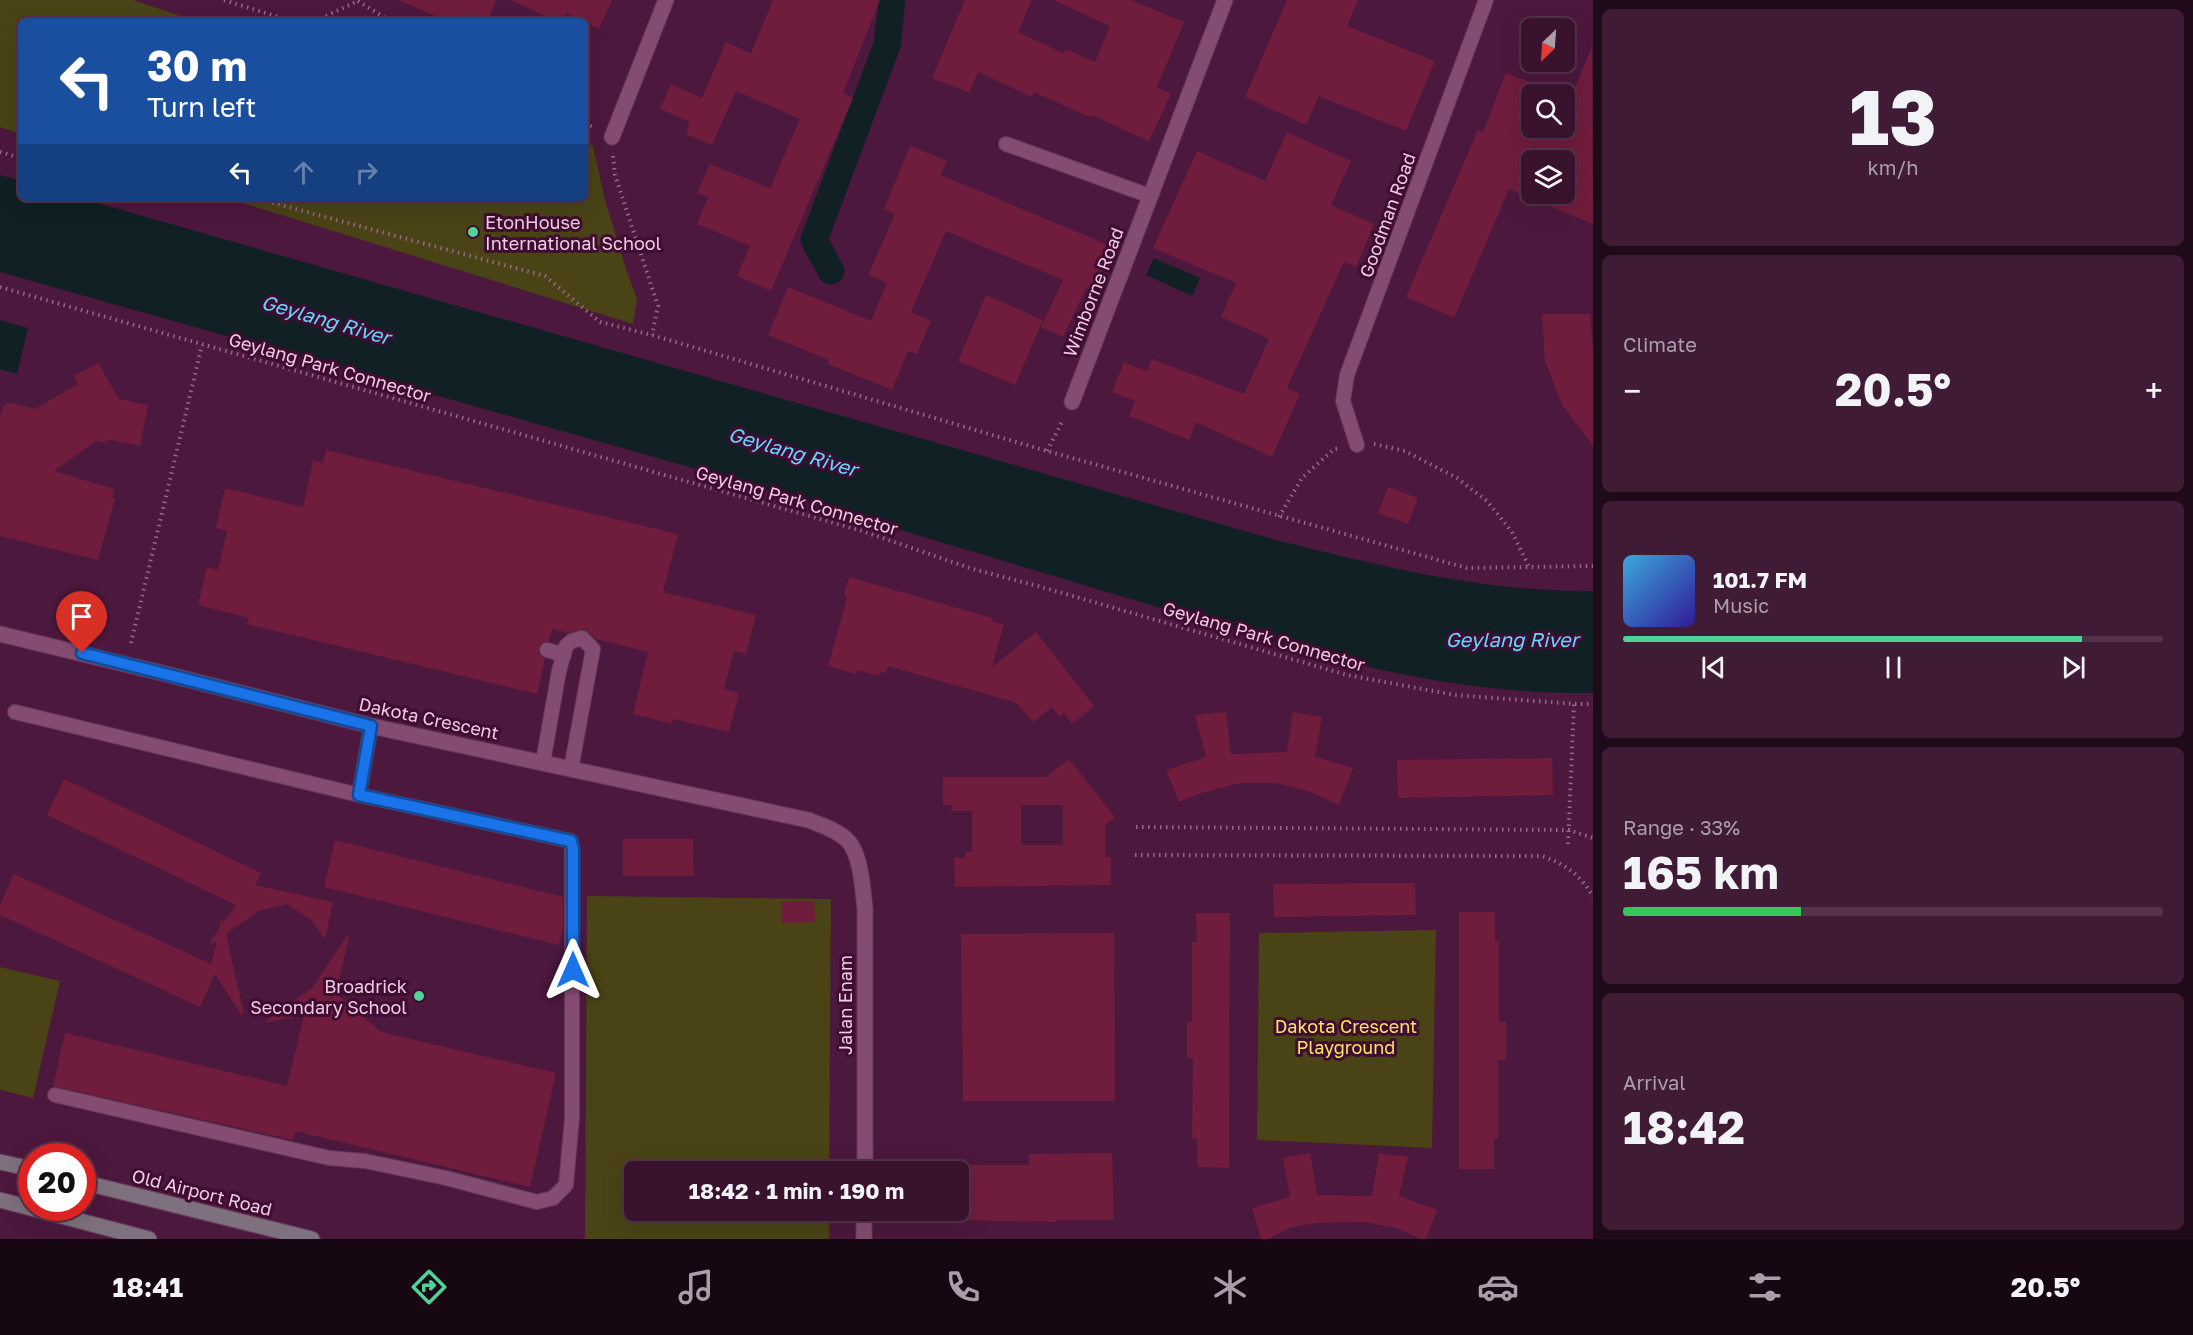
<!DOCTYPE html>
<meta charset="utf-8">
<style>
:root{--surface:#39122e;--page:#401b36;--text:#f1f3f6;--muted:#ab9eaa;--line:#53324a;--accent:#4fd399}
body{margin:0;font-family:"Golos Text",sans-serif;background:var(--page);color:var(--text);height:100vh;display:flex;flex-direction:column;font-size:22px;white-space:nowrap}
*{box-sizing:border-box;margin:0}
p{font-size:20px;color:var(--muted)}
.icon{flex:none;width:33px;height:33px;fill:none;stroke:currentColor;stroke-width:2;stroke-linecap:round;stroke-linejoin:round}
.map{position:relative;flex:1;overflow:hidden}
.sheet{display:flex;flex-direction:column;gap:9px;padding:9px;background:#1f0a19;width:600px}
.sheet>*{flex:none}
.top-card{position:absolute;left:18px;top:18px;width:570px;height:183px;border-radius:9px;box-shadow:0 6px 24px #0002,0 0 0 2px var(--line);background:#1a4fa0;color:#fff;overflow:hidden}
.needle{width:39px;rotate:205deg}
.fabs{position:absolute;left:1521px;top:18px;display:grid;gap:12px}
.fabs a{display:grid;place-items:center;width:54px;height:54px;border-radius:9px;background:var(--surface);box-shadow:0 6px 24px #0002,0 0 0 2px var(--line);font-size:30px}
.speed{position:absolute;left:18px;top:1143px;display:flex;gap:12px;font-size:30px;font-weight:700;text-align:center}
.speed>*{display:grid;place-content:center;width:78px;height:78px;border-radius:50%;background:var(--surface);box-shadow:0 6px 24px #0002,0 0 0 2px var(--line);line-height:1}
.speed .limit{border:9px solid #d22;background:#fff;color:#111}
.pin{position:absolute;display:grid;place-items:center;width:51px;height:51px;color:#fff;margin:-62px -26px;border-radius:50% 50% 50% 0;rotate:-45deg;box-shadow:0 0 6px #0007}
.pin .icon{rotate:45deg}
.me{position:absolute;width:66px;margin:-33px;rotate:0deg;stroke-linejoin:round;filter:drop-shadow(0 0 4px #0008)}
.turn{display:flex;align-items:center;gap:21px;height:126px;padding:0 30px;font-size:27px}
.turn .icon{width:78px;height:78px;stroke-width:2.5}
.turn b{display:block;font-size:42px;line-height:51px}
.lanes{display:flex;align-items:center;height:57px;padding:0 30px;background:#0003;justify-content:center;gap:30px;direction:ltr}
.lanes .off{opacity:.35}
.big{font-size:45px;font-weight:700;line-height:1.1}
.sheet .widget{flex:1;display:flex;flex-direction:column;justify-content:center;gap:9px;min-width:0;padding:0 21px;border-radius:9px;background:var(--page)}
.sheet .dial{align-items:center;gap:0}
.dial b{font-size:78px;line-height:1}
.song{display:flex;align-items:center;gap:18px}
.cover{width:72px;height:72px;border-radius:9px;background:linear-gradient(135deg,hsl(200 70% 55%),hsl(250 70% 35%))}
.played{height:6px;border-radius:3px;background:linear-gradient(90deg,var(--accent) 85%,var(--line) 85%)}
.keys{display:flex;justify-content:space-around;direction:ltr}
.heat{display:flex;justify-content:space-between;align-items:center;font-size:33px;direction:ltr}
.charge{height:9px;border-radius:4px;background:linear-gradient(90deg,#34c759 33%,var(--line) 0)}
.trip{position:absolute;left:624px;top:1161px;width:345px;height:60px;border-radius:9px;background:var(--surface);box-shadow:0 6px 24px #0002,0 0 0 2px var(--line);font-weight:700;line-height:60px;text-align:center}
.tab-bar{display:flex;height:96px;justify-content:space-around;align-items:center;background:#170712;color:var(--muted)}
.tab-bar .icon{width:42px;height:42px}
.tab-bar .active{color:var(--accent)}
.tab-bar b{font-size:27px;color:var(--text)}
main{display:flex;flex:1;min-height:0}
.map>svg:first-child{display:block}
.green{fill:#494316}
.water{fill:#102025}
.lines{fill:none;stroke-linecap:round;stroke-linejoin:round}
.canal{stroke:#102025;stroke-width:27}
.building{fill:#701c3d;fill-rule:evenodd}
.service-casing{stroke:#653958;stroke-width:16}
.minor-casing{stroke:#653958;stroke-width:17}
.secondary-casing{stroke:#653958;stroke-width:17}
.path{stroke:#966a87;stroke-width:4;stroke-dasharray:1.5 4.5;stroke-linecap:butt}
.service{stroke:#854c72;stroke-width:14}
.minor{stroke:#854c72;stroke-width:15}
.secondary{stroke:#7e707e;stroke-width:15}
.route-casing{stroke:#114b97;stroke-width:15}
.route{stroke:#1a73e8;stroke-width:10}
.poi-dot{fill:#4fd399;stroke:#410c32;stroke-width:2}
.labels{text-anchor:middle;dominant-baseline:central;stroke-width:6;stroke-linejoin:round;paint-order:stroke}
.street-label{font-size:18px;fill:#eecce1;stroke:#410c32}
.poi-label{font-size:18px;fill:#eecce1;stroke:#410c32;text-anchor:start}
.park-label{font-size:18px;fill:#f9e563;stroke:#410c32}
.water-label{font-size:20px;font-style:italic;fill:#5fdaff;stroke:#410c32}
</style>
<main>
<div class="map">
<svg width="1593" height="1239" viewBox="0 0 1593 1239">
<rect width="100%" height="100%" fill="#4c183d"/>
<g class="green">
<path d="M0 0H133L195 21H21V134L0 127Z"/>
<path d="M585 142 593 146 605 200 626 269 637 299 633 324 227 198H585Z"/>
<path d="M587 896 831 899 829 1171 634 1172V1210L829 1211V1239H585Z"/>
<path d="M1436 930 1432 1148 1257 1140 1259 933Z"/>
<path d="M0 967 60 981 33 1098 0 1090Z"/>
</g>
<g class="water">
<path d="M0 175 21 181V198H80L1280 541C1386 567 1482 592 1593 591V693C1483 694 1392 675 1287 646L714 474 0 272Z"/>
<path d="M1154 258 1200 278 1192 296 1146 275Z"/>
<path d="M0 320 28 328 17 374 0 369Z"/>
</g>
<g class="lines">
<path class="canal" d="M831 271 814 240 887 45 892 0"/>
</g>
<g class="building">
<path d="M398 0H496L488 21H447Z"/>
<path d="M510 0H612L599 29 566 13 562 21H556Z"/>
<path d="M773 0H880L843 93 853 98 771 291 737 276 750 246 697 224 708 197 697 193 710 164 770 188 800 119 736 91 712 145 686 134 690 122 660 109 671 84 702 98 726 42 751 53Z"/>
<path d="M965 0H1032L1018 32 1063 53 1066 49 1095 62 1110 26 1053 0H1131L1184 22 1157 87 1171 94 1149 141 1091 115 1089 117 1034 92 1032 97 978 72 969 93 932 78Z"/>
<path d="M1287 0H1358L1347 26 1435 61 1406 131 1319 96 1306 125 1245 97Z"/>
<path d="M1592 46 1593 224 1509 189 1454 318 1406 297 1478 130 1483 132 1506 73 1561 94H1532V128H1564V96L1571 98ZM1532 160H1564V194H1532Z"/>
<path d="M1287 132 1351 161 1331 205 1374 224 1356 267 1344 262 1287 388 1300 394 1272 457 1196 422 1189 440 1129 416 1135 401 1112 392 1124 362 1147 371 1152 359 1244 394 1269 339 1221 317 1236 283 1153 248 1197 151 1265 181Z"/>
<path d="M910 146 947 161 941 175 1113 247 1094 292 1086 288 1063 337 1041 327 1063 280 946 231 911 312 931 321 917 354 908 351 892 390 828 364 829 360 768 335 788 287 871 321 887 283 868 275 895 214 884 209Z"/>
<path d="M986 295 1043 320 1015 385 958 361Z"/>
<path d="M1542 314H1590L1593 348V446L1562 405 1545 361Z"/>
<path d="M98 363 119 399 148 405 140 446 107 439V443L96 441 54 471 114 489 112 498H115L98 560 0 536V417L3 406H6L7 402 35 409 78 384 74 376Z"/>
<path d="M326 450 678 534 663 592 756 615 746 654 734 651 724 689 739 693 729 732 673 719 672 724 633 714 648 652 596 639 584 629 569 633 552 629 549 641 540 644 538 653 545 659 537 694 247 624 249 618 198 605 207 567 218 570 227 531 216 528 225 488 303 507 313 461 323 463Z"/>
<path d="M1388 487 1418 498 1408 524 1378 513Z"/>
<path d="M849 577 992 618 991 621 1004 624 992 667 1036 632 1094 706 1072 724 1064 713 1059 717 1052 707 1033 722 1017 703 888 666 886 673 880 672 879 676 857 670 856 674 828 666 845 606 847 596 844 595Z"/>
<path d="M1226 712 1231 754 1287 752 1293 712 1322 717 1315 757 1353 768 1339 805 1308 791 1276 783H1240L1204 792 1179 802 1166 770 1206 757 1195 715Z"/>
<path d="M1552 758 1553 795 1398 798 1397 760Z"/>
<path d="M1069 759 1115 817 1105 825 1106 857H1111V885L955 887 954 858H965V852H972V811H951L952 805H943V777H1046ZM1021 805H1063V845H1021Z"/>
<path d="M64 779 261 873 255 885 333 902 325 939 311 920 287 904 259 911 226 934 244 1014 241 1015 215 974 200 1007 0 915V905L14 874 211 964 217 941 212 944 210 942 219 929 222 917 223 923 236 905 47 815Z"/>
<path d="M623 839H693L694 876H623Z"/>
<path d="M335 840 563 897V928L559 945 324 887Z"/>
<path d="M1415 883 1416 915 1274 917 1273 884Z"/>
<path d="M814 901 815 922 782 923 781 902Z"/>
<path d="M1459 912H1495V941H1499V1022H1506V1060H1498V1138H1494V1169H1459Z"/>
<path d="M1196 913H1230L1229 1168 1197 1167V1138H1192L1193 1058H1187V1022H1192V942H1197Z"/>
<path d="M1114 933 1115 1101H963L961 934Z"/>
<path d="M347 936 349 937 336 993 381 1032 556 1073 530 1187 295 1131 293 1140 53 1086 65 1033 287 1086 304 1015 263 1023 313 987Z"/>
<path d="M1087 1153H1112L1114 1220H1057V1222L958 1220V1186H966V1165H1029V1154Z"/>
<path d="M1310 1153 1317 1195 1372 1196 1379 1153 1408 1157 1399 1196 1437 1210 1426 1239H1420L1397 1228 1363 1222 1315 1223 1289 1228 1269 1239H1261L1252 1208 1290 1197 1283 1158Z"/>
</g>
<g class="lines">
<defs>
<g id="service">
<path d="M1006 144 1150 196"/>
<path d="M1357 445 1343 401 1347 375 1486 0"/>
<path d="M547 650 564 655"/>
<path d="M15 712 359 795 571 841 572 849V1118L566 1185 553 1198 537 1202 446 1178 365 1161 329 1158 55 1095"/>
<path d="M543 762 559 671 566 646 572 641 582 638 593 649 571 769"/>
<path d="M359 795 371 726"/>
</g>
<g id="minor">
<path d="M612 137 666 0"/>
<path d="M1072 402 1225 0"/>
<path d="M0 634 166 674 371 726 808 820C821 825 837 830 847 840 861 853 863 891 865 909V1172"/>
<path d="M864 1239V1210"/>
</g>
<g id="secondary">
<path d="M0 1162 32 1169"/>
<path d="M82 1182 312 1239"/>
<path d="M0 1200 149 1239"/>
</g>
</defs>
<use href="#service" class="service-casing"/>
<use href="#minor" class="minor-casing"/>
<use href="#secondary" class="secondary-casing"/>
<g class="path">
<path d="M224 0 291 21"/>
<path d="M358 1 390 21"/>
<path d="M315 21 358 1"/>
<path d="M585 123 595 128"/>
<path d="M0 152 21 158"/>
<path d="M613 156 615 175 658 306 652 335"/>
<path d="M163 198 173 201 184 198"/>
<path d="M255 198 545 276 600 322 652 335 1047 451 1467 568 1593 566"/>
<path d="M0 287 859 530 973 569 1045 588 1347 675 1455 695 1574 704H1593"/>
<path d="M1374 444 1405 451 1457 478 1487 501 1512 532 1529 567"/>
<path d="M1047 451 1063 420"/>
<path d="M1279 517 1302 478 1334 449 1340 448"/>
<path d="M131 643 202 345"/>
<path d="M1136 827 1569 830 1593 838"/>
<path d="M1568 844 1574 704"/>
<path d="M1135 855 1542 856C1565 864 1581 875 1593 897"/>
</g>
<use href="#service" class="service"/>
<use href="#minor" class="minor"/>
<use href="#secondary" class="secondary"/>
</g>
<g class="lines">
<defs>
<path id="route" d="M82 653 371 726 359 795 571 841 573 849V970"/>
</defs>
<use href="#route" class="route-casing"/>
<use href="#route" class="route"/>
</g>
<g class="poi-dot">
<circle cx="473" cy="232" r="6"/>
<circle cx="419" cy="996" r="6"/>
</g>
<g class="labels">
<g class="street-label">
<text transform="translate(1387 215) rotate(-70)">Goodman Road</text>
<text transform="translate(1093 292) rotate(-69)">Wimborne Road</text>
<text transform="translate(330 367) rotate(16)">Geylang Park Connector</text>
<text transform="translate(797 500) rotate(16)">Geylang Park Connector</text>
<text transform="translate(1264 636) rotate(16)">Geylang Park Connector</text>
<text transform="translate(429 718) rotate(12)">Dakota Crescent</text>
<text transform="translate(845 1005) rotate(-90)">Jalan Enam</text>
<text transform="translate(202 1192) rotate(14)">Old Airport Road</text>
</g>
<g class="poi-label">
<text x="485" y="222">EtonHouse<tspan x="485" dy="21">International School</tspan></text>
<text x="407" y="986" text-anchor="end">Broadrick<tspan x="407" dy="21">Secondary School</tspan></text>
</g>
<g class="park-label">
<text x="1346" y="1026">Dakota Crescent<tspan x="1346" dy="21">Playground</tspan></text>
</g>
<g class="water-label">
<text transform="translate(326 319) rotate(16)">Geylang River</text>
<text transform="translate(793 451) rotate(16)">Geylang River</text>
<text x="1512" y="639">Geylang River</text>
</g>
</g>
</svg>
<div class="fabs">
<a><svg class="needle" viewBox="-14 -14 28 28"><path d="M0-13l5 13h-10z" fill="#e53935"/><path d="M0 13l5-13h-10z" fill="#ab9eaa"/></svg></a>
<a><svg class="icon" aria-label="search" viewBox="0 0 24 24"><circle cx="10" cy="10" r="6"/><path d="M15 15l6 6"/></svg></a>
<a><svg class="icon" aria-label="layers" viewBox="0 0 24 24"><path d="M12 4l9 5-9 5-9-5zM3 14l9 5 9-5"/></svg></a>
</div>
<div class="speed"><div class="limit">20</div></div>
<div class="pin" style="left:82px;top:653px;background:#d93025"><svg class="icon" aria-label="arrive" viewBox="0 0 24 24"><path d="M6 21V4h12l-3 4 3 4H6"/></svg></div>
<svg class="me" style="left:573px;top:970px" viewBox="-20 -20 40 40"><path d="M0-17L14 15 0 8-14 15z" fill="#1a73e8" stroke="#fff" stroke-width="4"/></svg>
<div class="trip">18:42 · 1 min · 190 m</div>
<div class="top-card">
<div class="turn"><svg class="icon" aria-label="left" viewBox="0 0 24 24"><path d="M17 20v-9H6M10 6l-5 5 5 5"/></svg><div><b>30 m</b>Turn left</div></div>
<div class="lanes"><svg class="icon" aria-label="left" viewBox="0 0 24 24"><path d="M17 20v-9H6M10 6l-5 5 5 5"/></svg><svg class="icon off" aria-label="ahead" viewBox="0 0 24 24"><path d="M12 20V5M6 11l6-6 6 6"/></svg><svg class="icon off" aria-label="right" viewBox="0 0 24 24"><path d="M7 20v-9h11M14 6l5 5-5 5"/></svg></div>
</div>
</div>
<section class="sheet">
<div class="widget dial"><b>13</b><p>km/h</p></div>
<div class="widget"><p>Climate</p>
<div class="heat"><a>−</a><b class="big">20.5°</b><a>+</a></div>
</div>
<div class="widget">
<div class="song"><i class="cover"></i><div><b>101.7 FM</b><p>Music</p></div></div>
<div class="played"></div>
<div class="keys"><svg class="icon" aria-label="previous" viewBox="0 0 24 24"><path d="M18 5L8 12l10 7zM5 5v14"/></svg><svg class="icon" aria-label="pause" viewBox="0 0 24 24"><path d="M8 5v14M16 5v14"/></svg><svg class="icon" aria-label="next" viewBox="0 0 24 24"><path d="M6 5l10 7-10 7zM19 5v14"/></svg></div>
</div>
<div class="widget"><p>Range · 33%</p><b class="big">165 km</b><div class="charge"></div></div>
<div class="widget"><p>Arrival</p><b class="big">18:42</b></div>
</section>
</main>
<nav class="tab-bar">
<b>18:41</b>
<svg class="icon active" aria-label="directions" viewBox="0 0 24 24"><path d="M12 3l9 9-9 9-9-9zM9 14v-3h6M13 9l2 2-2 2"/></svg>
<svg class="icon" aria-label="music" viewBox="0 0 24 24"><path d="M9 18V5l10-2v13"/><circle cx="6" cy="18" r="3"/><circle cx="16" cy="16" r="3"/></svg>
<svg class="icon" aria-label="phone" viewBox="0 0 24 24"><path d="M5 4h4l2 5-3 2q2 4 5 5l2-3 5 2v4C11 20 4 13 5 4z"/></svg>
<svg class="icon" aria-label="climate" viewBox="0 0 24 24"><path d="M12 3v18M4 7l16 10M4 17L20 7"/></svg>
<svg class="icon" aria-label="car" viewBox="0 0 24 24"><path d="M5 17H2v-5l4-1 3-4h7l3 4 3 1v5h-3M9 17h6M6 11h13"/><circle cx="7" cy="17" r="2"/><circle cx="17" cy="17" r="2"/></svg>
<svg class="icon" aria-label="filters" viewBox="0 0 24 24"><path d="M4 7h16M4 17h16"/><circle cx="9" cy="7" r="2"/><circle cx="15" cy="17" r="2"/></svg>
<b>20.5°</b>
</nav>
